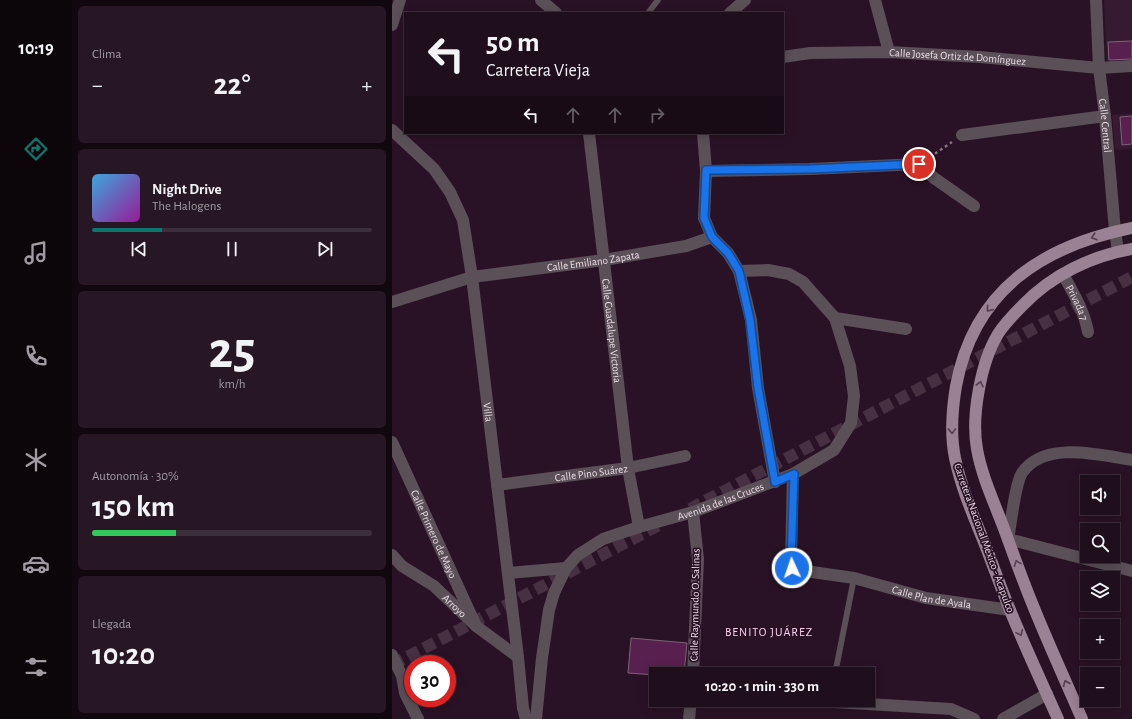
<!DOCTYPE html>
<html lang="es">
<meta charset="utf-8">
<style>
:root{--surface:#1f0e1c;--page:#271725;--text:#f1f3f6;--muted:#a19ca3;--line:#3c2e3b;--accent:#0f766e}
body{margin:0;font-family:"Alegreya Sans",sans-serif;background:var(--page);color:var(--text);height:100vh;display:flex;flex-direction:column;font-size:15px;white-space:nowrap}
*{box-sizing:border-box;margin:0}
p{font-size:13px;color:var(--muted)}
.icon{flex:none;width:22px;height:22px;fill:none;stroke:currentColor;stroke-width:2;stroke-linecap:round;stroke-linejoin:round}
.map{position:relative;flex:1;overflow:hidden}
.panel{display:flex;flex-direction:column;gap:6px;padding:6px;background:#11080f;width:320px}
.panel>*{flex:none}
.guide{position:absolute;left:12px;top:12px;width:380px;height:122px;border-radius:0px;box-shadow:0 2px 10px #0003,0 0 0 1px var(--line);background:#1f0e1c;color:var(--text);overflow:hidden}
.buttons{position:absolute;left:688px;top:475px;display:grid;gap:8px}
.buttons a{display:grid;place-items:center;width:40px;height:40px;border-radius:0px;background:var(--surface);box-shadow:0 2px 10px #0003,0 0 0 1px var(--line);font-size:20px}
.speed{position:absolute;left:12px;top:655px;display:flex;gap:8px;font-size:20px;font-weight:700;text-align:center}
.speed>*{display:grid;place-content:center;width:52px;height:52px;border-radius:50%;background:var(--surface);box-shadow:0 2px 10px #0003,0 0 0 1px var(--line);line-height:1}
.speed .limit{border:6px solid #d22;background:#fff;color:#111}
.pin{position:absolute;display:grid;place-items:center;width:34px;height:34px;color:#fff;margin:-17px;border:2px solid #fff;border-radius:50%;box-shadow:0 1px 4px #0007}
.me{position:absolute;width:44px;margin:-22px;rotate:357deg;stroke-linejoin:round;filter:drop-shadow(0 0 3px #0008)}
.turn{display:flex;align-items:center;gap:14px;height:84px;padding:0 16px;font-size:18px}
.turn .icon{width:52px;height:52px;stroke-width:2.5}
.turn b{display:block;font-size:28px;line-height:34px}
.lanes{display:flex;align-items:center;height:38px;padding:0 16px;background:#0003;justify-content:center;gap:20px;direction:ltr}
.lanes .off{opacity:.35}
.big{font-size:30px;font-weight:600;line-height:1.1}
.panel .tile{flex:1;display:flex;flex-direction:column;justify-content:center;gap:6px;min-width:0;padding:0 14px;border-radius:6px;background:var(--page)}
.panel .dial{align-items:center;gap:0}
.dial b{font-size:52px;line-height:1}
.song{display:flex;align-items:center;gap:12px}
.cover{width:48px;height:48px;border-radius:6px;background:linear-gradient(135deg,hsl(200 70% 55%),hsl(300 70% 35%))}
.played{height:4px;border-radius:2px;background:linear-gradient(90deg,var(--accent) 25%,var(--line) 25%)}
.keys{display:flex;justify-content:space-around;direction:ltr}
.heat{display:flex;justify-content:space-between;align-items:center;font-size:22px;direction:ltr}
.charge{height:6px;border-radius:3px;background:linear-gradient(90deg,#34c759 30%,var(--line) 0)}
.trip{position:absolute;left:257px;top:667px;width:226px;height:40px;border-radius:0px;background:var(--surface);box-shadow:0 2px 10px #0003,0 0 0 1px var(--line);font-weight:600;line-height:40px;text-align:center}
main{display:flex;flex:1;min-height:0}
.menu{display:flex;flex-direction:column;width:72px;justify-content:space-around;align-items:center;background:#0c060b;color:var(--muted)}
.menu .icon{width:28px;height:28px}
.menu .current{color:var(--accent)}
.menu b{font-size:18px;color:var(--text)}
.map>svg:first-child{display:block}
.built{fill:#361a31}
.building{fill:#58204f;stroke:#7f6378}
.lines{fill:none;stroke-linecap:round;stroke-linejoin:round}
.highway-tunnel{stroke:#463042;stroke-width:12;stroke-dasharray:12 6;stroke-linecap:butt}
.path{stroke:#826e7e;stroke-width:2.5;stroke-dasharray:3 3;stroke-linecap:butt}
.lane{stroke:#5b4f58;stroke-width:6}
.street{stroke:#5b4f58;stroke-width:12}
.primary{stroke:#9a8194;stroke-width:12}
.oneway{stroke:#563e51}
.route-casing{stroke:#114b97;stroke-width:10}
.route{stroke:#1a73e8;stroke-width:7}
.labels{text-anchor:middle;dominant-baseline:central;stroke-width:3.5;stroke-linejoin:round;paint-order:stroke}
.street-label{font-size:11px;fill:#ebdbe7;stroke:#291225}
.neighbourhood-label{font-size:12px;letter-spacing:1px;fill:#fcd3f2;stroke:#291225}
</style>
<main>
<nav class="menu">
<b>10:19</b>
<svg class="icon current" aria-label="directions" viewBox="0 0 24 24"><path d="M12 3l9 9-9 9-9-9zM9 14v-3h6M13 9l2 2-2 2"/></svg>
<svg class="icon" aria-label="music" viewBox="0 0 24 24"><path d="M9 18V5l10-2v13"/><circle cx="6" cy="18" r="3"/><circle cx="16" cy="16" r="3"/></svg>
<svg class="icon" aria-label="phone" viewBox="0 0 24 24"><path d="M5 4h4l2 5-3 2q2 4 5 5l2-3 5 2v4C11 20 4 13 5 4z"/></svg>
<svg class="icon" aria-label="climate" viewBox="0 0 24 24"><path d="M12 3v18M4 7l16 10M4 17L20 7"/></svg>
<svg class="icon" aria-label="car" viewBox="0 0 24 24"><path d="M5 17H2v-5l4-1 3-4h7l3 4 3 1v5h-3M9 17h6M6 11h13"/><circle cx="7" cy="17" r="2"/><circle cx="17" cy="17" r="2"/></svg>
<svg class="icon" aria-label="filters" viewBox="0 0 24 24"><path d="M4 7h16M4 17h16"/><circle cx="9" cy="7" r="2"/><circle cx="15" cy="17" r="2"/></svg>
</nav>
<section class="panel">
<div class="tile"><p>Clima</p>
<div class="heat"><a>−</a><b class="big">22°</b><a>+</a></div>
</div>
<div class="tile">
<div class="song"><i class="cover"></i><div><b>Night Drive</b><p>The Halogens</p></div></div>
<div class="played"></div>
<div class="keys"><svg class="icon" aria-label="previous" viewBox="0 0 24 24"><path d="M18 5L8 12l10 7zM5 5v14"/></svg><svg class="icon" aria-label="pause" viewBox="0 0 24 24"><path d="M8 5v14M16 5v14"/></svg><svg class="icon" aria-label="next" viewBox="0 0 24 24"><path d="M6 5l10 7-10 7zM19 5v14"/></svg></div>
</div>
<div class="tile dial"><b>25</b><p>km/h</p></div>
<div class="tile"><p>Autonomía · 30%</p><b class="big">150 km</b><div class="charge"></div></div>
<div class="tile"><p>Llegada</p><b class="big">10:20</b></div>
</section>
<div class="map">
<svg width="740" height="719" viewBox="0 0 740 719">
<rect width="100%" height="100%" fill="#291225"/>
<g class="built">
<path d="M712 0H740V63L715 64Z"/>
<path d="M740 113V149L723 150 720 115Z"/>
</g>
<g class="building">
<path d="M740 41V59L717 60 716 42Z"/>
<path d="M740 116V144L730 145 728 117Z"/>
<path d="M239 638 295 643 292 674 264 675 236 673Z"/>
</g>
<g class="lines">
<g class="highway-tunnel">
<path d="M298 509 740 277"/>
<path d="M0 665 269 524"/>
</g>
<path class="path" d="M538 157 560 142"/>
<g class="lane">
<path d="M256 13 266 0"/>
<path d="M443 674 462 578"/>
</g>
<g class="street">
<path d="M149 0 164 13"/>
<path d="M483 0 497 52"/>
<path id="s1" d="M704 0 707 68 713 116 723 231 726 251"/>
<path d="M338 13 353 0"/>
<path d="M0 25 8 0"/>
<path id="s2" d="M391 57 418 53 497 52 588 57 707 68 740 66"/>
<path id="s3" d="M0 130 42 169 58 192 71 220 80 277 126 657 131 708 134 719"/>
<path id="s4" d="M197 133 236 468 247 527"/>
<path d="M311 133 314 171 312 218 320 237 336 253 347 271 359 320 366 388 383 482"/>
<path d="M570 135 713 116"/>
<path d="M314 171 418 169 527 164 542 178 582 206"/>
<path id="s5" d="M671 274C681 293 692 310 696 332"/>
<path id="s6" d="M0 302 80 277 212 260 294 246 320 237"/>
<path d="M443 318 514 329"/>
<path id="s7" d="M0 442 84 626"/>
<path d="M740 460C708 455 652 440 630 473 623 484 619 524 616 539L740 571"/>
<path id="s8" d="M401 474 399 561 400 568 406 570 462 578 534 598 618 610"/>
<path id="s9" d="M105 485 236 468 293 456"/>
<path d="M301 512 306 559 301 674"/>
<path id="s10" d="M0 555 10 566 42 586 84 626 126 657"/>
<path d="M116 573 174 568"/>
<path d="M0 655 10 676 13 693 26 719"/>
<path d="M408 700 559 709 582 719"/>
<path id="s11" d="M144 719 150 658 157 610 162 593 174 568 186 555 211 539 247 527 301 512 401 474 442 450 459 423 462 396 458 366 443 318 411 282 397 274 376 270 347 271"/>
<path d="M297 719 299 700"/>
<path d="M611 719 655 694"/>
</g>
<g class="primary">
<path d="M666 719C650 683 633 647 618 610 609 588 601 565 592 542 581 515 569 487 563 458 558 434 560 410 564 386 582 290 650 246 740 228"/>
<path d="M690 719C674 682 657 645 642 608 632 584 623 559 614 534 604 506 590 478 585 449 579 416 589 362 606 334 613 323 622 314 631 305 660 275 699 256 740 249"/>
</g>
</g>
<defs><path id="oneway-chevron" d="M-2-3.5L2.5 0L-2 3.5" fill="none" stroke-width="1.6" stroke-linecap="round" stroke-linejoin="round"/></defs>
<g class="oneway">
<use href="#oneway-chevron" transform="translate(702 237) rotate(163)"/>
<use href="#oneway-chevron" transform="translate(597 309) rotate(129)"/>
<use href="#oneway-chevron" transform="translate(588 384) rotate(-77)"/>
<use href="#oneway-chevron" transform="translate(560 431) rotate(88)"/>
<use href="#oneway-chevron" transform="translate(625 563) rotate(-111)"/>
<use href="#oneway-chevron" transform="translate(628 633) rotate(66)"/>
<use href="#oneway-chevron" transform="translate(674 683) rotate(-113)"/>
</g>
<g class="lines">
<defs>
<path id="route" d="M400 568 399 561 402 474 383 482 366 388 358 320 347 271 336 253 320 237 312 218 314 170 418 169 527 164"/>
</defs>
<use href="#route" class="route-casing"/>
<use href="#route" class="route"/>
</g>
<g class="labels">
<g class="street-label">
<text stroke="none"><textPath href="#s2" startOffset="175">Calle Josefa Ortiz de Domínguez</textPath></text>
<text stroke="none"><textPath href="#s1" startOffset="126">Calle Central</textPath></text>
<text stroke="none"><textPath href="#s6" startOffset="206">Calle Emiliano Zapata</textPath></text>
<text stroke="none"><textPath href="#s5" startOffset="32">Privada 7</textPath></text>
<text stroke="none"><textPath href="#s4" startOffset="199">Calle Guadalupe Victoria</textPath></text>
<text stroke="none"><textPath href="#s3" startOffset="310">Villa</textPath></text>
<text stroke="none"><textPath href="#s9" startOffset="95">Calle Pino Suárez</textPath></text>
<text stroke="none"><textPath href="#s11" startOffset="326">Avenida de las Cruces</textPath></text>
<text stroke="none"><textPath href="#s7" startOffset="101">Calle Primero de Mayo</textPath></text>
<text transform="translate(592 538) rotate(70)">Carretera Nacional México - Acapulco</text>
<text stroke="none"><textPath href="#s8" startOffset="237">Calle Plan de Ayala</textPath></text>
<text transform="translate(303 605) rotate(-89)">Calle Raymundo O. Salinas</text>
<text stroke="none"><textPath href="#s10" startOffset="81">Arroyo</textPath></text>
</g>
<g class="neighbourhood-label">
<text x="377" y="632">BENITO JUÁREZ</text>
</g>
</g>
</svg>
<div class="buttons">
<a><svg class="icon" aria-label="sound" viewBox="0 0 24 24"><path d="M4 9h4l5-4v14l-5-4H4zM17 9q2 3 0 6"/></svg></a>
<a><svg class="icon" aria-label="search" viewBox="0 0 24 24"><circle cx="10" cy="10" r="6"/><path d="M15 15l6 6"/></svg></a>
<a><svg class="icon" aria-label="layers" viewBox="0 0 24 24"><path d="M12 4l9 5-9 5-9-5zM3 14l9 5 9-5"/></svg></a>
<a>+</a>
<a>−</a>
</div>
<div class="speed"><div class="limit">30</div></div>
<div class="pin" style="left:527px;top:164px;background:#d93025"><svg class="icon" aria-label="arrive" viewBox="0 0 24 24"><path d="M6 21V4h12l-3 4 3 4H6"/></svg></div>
<svg class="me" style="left:400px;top:568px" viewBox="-20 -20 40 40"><circle r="17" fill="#1a73e8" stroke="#fff" stroke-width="3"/><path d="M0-11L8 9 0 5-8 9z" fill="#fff"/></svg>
<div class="trip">10:20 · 1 min · 330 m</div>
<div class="guide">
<div class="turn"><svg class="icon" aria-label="left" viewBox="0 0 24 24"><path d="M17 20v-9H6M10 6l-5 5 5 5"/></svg><div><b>50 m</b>Carretera Vieja</div></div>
<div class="lanes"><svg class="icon" aria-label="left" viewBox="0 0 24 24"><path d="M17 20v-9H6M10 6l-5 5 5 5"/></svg><svg class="icon off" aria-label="ahead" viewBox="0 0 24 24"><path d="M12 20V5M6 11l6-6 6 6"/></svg><svg class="icon off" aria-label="ahead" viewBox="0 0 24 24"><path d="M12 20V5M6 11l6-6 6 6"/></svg><svg class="icon off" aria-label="right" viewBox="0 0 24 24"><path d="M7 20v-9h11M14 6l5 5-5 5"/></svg></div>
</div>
</div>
</main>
